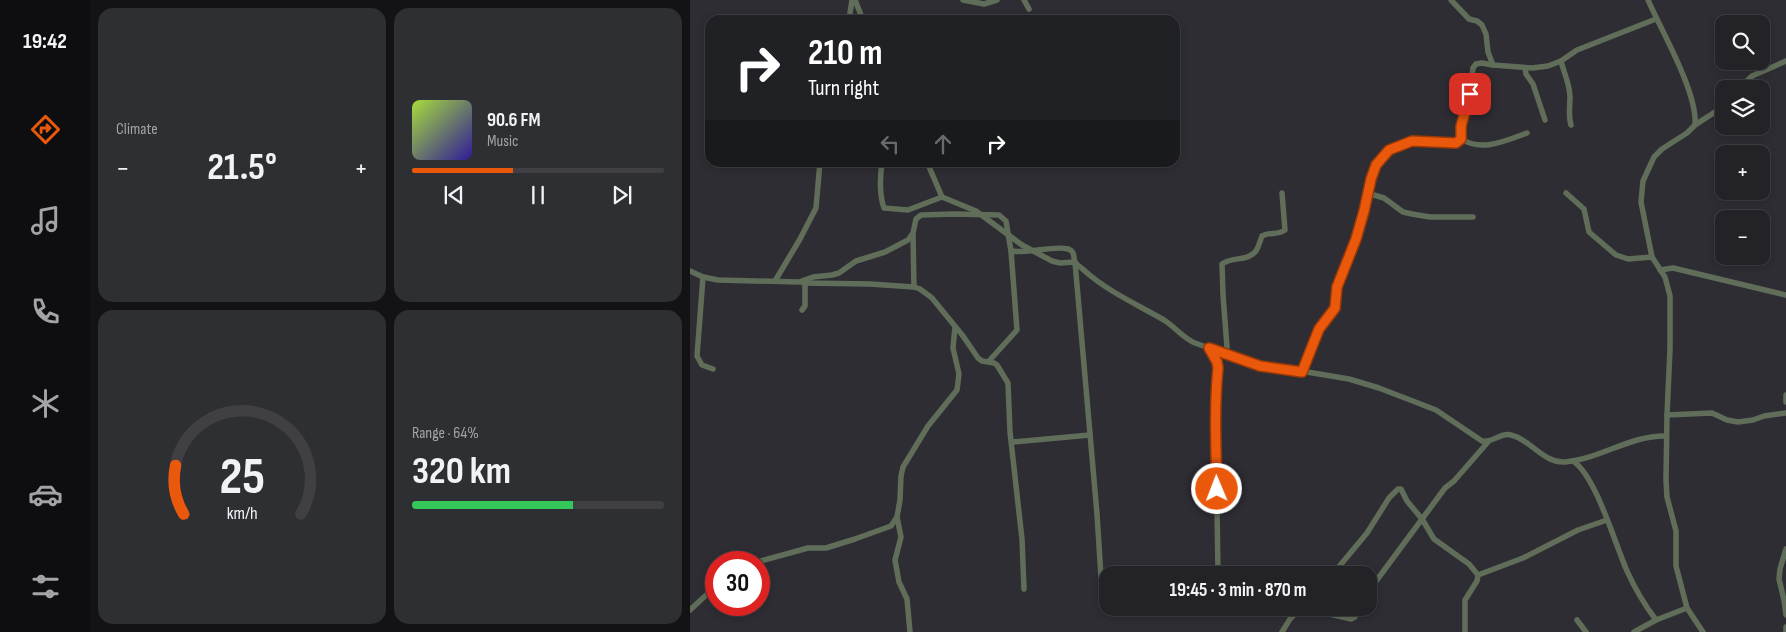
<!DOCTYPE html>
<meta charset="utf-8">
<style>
:root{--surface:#222227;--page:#2e2f33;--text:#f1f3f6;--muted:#a2a4a7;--line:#3f3f44;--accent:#ea580c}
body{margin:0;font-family:"Sofia Sans Condensed",sans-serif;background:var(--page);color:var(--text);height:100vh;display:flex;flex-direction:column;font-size:19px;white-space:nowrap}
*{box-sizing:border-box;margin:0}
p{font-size:16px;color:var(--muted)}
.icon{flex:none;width:28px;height:28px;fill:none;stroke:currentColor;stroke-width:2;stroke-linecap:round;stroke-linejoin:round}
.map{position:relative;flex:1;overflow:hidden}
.drawer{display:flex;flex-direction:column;gap:8px;padding:8px;background:#131315;width:600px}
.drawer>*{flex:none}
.banner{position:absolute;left:15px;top:15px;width:475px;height:152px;border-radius:15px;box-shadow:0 2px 8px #0003,0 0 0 1px var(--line);background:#202124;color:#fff;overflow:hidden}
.buttons{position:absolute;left:1025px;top:15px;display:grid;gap:10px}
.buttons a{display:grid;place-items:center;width:55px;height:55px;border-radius:10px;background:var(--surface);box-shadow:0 2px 8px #0003,0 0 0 1px var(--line);font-size:25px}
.speed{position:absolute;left:15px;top:551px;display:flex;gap:10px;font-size:25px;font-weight:700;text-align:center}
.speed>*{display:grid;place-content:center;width:65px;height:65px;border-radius:50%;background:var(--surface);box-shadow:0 2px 8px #0003,0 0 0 1px var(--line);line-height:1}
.speed .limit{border:8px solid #d22;background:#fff;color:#111}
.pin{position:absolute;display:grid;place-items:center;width:42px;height:42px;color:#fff;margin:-21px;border-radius:10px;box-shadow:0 2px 8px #0006}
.me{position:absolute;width:55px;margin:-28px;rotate:359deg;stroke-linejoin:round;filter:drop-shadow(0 0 4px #0008)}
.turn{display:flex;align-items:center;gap:18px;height:105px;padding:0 20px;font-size:22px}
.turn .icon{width:65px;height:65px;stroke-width:2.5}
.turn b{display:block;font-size:35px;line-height:42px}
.lanes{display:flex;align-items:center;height:48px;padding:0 20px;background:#0003;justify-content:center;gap:25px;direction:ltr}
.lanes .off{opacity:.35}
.big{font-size:38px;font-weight:700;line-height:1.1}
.drawer .card{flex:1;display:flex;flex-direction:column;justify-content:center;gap:8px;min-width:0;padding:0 18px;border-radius:15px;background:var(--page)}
.drawer .dial{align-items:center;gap:0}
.dial svg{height:130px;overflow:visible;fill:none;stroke:var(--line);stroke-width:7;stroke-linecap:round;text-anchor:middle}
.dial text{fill:var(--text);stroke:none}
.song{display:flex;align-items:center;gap:15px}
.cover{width:60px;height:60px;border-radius:8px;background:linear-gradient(135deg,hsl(80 70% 55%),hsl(250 70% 35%))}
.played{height:5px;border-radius:2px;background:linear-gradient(90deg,var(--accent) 40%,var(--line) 40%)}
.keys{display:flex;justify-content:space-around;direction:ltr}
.heat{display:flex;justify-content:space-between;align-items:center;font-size:28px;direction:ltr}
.charge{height:8px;border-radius:4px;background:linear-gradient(90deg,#34c759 64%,var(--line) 0)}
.drawer .tiles{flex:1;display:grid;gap:8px;grid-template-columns:repeat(2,1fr)}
.trip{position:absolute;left:409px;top:566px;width:278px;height:50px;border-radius:15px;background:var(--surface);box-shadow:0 2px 8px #0003,0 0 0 1px var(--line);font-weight:700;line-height:50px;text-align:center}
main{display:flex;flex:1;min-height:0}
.menu{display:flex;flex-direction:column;width:90px;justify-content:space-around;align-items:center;background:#0e0e10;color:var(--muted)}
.menu .icon{width:35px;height:35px}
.menu .current{color:var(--accent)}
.menu b{font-size:22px;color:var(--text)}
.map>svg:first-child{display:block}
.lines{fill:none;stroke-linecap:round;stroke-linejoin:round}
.minor{stroke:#606e59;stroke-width:5.5}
.route-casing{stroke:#983908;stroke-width:12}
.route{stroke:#ea580c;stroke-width:9}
</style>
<main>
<nav class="menu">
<b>19:42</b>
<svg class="icon current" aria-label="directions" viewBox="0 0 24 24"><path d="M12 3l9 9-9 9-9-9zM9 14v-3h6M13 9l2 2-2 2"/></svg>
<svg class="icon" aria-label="music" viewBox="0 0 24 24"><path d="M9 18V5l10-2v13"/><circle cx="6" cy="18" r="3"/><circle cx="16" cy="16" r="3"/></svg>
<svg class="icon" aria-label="phone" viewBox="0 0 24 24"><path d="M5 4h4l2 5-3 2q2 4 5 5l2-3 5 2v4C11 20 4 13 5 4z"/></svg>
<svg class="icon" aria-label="climate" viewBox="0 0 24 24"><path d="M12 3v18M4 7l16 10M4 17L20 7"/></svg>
<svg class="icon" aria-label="car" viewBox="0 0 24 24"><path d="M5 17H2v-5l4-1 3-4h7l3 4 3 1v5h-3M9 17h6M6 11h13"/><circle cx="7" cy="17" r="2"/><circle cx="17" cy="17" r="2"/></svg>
<svg class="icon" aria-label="filters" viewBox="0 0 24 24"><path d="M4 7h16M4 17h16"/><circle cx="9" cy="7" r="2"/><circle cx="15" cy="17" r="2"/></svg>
</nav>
<section class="drawer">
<div class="tiles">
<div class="card"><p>Climate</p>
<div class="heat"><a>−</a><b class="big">21.5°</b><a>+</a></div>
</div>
<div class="card">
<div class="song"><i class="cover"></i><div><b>90.6 FM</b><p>Music</p></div></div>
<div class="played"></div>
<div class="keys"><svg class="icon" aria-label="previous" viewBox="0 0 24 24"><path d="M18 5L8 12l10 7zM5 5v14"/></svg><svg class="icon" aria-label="pause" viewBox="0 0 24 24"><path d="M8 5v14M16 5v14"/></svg><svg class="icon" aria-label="next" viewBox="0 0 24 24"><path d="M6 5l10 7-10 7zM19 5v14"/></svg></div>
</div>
<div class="card dial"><svg viewBox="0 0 100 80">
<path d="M14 69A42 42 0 1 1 86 69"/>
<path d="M14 69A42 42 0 0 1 9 39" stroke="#ea580c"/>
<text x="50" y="56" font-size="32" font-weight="700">25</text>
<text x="50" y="72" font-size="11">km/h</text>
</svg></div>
<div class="card"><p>Range · 64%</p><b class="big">320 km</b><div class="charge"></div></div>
</div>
</section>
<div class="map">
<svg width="1096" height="632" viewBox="0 0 1096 632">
<rect width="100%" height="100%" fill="#2e2d34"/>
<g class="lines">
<g class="minor">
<path d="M165 0 173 20"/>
<path d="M273 0 294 4 307 0"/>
<path d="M334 0 339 9"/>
<path d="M761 0 779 19 787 21 792 25 796 34 798 52 803 65"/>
<path d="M958 0C971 30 1008 93 1005 125L997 133 972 149 964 157 953 181 951 202 962 257 975 277 980 296V349L977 415 976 480 977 497 986 531V566L997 608 1013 632"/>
<path d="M159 20 162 0"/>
<path d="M871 61C874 73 880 85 880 97 880 107 878 115 881 125"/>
<path d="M835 68 836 74 843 84 855 120"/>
<path d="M1049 89 1062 76 1096 61"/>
<path d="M1005 125C1015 118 1025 113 1034 105"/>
<path d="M771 139C792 152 815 141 837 133"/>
<path d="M192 162C190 177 189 194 194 208L218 210 252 197 286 211 332 245 362 261 370 263 385 262 407 514 411 577"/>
<path d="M237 162 252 197"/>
<path d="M677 193 694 198 713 212 722 214 740 217H783"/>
<path d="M876 193 894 209 899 232 926 255 938 259 962 257"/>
<path d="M223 234 224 287"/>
<path d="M970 270 983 268 1096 295"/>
<path d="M0 271 13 277 28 280 109 282 123 277 142 275 149 273 166 261 195 252 218 240 223 233 226 219 231 215 265 214 309 215 316 221 321 251C338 254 364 245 378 249 385 251 383 256 385 262 387 265 393 269 396 272 419 292 448 305 474 320 485 327 493 338 505 343L570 366 593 368 659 379 689 388 746 410 792 441C803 443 811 432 821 435 840 439 854 464 875 462 910 459 941 435 976 436"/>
<path d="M13 277 7 356 12 365 23 369"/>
<path d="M85 281 110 239 126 208 130 162"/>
<path d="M113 283 180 284 224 287 230 289 242 298 273 336 288 358 292 361 304 363 307 365 318 383 320 432 332 539 334 589"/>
<path d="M112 310 115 306V283"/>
<path d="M519 348 526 359 528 367 524 419 526 434 528 575"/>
<path d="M532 353 536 351 537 347 533 295 532 264C543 256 557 262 566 251 569 246 570 241 572 236 579 232 589 235 595 230L592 193"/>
<path d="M299 361 327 330 321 251"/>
<path d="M612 372 629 329 645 308 647 287 666 239 674 211 681 179 686 165 699 150 722 141 766 143 771 137V126L780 94 783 68 786 64 792 63 803 65 842 68 858 66 871 61 887 50 966 19"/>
<path d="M1096 395V402"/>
<path d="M977 415 1022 413 1037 420 1048 422 1063 420 1074 416 1096 413"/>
<path d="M322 442 400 435"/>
<path d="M883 461C906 476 925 544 937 571 945 589 954 604 966 620"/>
<path d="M1096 549 1090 569 1089 579 1094 600 1096 615"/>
<path d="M67 562 118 548H136L165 539 201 526 207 517"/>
<path d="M642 575 677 533 699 498 708 489H711L717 501 732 519 744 539 779 564 788 575 787 581 775 600V632"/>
<path d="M788 575 833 558 888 530 917 520"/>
<path d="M678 592 755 488 764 481 798 442"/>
<path d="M0 610 26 586"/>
<path d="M631 612 661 619 665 617 669 608"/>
<path d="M887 620 896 632"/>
<path d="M220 632 217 599 209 582 205 560 211 537 207 517 210 500 211 476 213 467 238 426 267 390 269 374 263 348 265 327"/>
<path d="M592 632 600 619 611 608"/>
<path d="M944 632 966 620 997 608"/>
<path d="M1096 632V627"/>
</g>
</g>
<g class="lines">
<defs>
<path id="route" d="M527 489C526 448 524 408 528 368L527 362 519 348 570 366 612 372 629 329 645 308 647 287 666 239 674 211 681 179 686 165 699 150 722 141 766 143 771 139V126L780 94"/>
</defs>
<use href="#route" class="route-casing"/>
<use href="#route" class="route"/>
</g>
</svg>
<div class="buttons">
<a><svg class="icon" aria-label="search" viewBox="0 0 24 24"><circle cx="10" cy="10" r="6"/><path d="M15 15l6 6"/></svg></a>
<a><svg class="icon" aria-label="layers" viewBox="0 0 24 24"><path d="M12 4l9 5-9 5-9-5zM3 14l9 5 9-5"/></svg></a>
<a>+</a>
<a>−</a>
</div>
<div class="speed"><div class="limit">30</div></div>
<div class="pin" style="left:780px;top:94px;background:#d93025"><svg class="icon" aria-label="arrive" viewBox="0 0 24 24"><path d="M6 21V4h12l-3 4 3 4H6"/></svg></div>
<svg class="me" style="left:527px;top:489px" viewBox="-20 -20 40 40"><circle r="17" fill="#ea580c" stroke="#fff" stroke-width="3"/><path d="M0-11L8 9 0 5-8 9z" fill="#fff"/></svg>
<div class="trip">19:45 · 3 min · 870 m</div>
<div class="banner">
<div class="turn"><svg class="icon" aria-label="right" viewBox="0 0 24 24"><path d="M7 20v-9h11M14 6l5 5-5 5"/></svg><div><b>210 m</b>Turn right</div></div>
<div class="lanes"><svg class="icon off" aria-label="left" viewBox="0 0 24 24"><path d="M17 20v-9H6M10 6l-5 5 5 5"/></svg><svg class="icon off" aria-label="ahead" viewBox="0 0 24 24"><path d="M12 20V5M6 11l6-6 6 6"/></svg><svg class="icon" aria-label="right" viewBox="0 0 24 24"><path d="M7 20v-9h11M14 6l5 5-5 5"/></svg></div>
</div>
</div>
</main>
